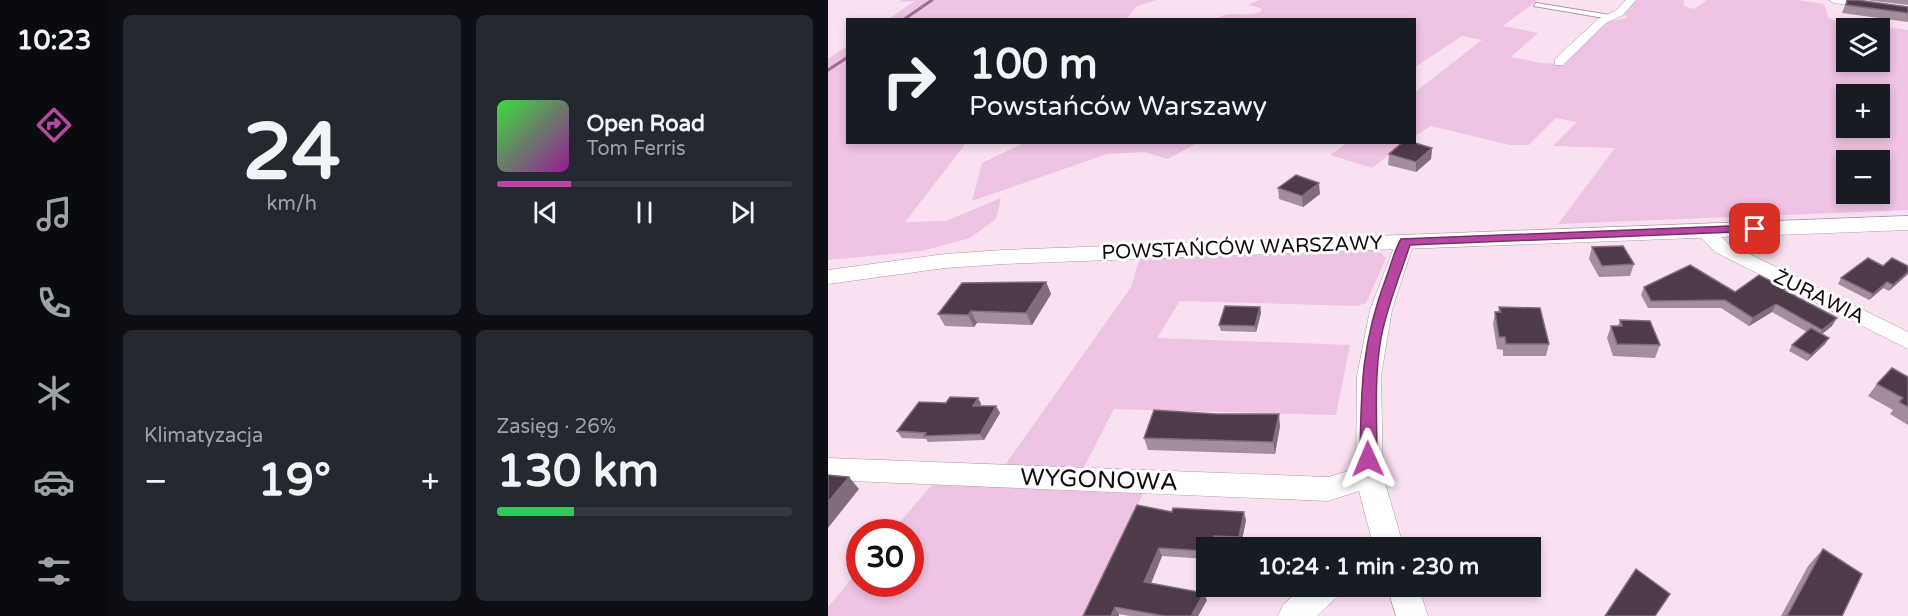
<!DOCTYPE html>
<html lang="pl">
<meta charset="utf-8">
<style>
:root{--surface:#171b24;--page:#242831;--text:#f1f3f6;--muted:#9ea1a6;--line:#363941;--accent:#b946a1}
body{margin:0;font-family:"Varela Round",sans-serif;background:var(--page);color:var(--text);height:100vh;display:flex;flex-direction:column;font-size:22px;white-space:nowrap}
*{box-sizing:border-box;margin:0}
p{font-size:20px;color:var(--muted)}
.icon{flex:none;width:33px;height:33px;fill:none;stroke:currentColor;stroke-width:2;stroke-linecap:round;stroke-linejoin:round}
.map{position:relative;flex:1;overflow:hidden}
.details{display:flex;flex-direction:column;gap:15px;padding:15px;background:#0d0f14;width:720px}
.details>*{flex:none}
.guide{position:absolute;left:18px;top:18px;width:570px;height:126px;border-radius:0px;box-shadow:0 3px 9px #0003;background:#171b24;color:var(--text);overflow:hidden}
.tools{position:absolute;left:1008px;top:18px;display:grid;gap:12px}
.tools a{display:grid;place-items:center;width:54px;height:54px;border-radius:0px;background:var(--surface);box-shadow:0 3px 9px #0003;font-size:30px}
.speed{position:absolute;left:18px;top:519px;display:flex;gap:12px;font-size:30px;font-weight:700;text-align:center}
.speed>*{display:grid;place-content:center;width:78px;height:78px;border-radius:50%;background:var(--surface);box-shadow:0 3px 9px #0003;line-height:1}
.speed .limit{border:9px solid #d22;background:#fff;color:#111}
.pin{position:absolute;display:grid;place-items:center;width:51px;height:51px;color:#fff;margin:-26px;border-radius:12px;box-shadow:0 3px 9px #0006}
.me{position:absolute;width:66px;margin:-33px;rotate:359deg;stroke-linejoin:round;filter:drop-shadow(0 0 4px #0008)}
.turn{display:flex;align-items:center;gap:21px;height:126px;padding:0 24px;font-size:27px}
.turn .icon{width:78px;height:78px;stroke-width:2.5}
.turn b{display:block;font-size:42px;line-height:51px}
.big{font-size:45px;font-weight:800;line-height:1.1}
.details .widget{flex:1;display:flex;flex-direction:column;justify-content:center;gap:9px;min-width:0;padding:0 21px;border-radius:9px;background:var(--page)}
.details .dial{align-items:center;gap:0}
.dial b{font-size:78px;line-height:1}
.song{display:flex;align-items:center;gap:18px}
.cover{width:72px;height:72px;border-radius:9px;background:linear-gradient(135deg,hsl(120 70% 55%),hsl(300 70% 35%))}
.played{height:6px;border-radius:3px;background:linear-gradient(90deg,var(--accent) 25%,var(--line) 25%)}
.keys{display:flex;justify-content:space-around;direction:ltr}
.heat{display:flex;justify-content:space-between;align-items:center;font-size:33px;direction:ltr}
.charge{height:9px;border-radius:4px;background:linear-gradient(90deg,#34c759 26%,var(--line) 0)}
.details .tiles{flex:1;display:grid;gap:15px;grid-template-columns:repeat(2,1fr)}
.trip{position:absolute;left:368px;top:537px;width:345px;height:60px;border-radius:0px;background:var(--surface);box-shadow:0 3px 9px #0003;font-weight:800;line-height:60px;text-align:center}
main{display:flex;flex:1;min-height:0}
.menu{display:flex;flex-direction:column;width:108px;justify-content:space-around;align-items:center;background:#090b0e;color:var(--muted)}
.menu .icon{width:42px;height:42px}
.menu .on{color:var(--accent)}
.menu b{font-size:27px;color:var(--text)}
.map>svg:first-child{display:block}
.green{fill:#efc3e3;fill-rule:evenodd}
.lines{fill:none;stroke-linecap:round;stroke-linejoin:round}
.stream{stroke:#9f6d92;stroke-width:3}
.service-casing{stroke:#ae97a7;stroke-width:2}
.minor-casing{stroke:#ae97a7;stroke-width:1}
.tertiary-casing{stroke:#ae97a7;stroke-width:1}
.service{fill:#fff;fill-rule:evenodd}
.minor{fill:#fff;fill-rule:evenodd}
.tertiary{fill:#fff;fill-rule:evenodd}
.wall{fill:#a48e9e}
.shaded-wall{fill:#816d7c}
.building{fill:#4e3b49;stroke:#816d7c;stroke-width:1.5}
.route{fill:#b946a1;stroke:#782e69;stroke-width:1.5}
.labels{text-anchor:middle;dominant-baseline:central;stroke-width:6;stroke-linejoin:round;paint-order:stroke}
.street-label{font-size:20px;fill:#120a10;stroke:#fff}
.near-street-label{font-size:24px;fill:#120a10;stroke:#fff}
</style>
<main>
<nav class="menu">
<b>10:23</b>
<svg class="icon on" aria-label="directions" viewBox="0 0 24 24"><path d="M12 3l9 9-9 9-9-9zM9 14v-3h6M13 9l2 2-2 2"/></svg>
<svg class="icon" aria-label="music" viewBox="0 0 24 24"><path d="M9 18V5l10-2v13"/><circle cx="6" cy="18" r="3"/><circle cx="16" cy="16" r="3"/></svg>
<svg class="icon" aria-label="phone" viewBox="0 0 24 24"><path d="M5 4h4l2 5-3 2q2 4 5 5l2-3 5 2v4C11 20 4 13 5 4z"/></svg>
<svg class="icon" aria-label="climate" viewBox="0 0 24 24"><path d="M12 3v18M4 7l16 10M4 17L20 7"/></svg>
<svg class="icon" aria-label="car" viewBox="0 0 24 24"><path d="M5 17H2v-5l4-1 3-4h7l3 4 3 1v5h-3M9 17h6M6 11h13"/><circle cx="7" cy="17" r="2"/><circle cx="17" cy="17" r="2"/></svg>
<svg class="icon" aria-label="filters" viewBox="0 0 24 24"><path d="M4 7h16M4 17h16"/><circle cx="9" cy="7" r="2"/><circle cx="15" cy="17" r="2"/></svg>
</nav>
<section class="details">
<div class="tiles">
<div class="widget dial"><b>24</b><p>km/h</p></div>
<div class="widget">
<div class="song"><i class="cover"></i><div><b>Open Road</b><p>Tom Ferris</p></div></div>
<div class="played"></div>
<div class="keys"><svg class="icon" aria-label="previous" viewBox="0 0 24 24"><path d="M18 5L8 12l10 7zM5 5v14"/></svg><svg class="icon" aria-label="pause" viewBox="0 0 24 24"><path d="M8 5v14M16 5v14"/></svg><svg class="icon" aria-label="next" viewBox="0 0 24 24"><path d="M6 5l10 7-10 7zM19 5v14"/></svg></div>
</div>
<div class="widget"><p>Klimatyzacja</p>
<div class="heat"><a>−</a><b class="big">19°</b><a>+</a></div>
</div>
<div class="widget"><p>Zasięg · 26%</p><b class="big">130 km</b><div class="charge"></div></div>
</div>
</section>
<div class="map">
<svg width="1080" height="616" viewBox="0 0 1080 616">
<rect width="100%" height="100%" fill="#f9e1f2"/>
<g class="green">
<path d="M74 0H329L309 6 298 19H60L87 1 70 2Z"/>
<path d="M431 0H710L675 26 710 33 683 57 713 63 735 64 777 22 800 18 795 14 808 0H856V6L866 9 879 0H969L996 4 1001 19 1080 30V210L730 224 787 148 725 146 749 122 728 118 701 145H682L603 126 587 136V92L654 40 634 36 587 67 586 20 386 19C408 9 412 18 433 12V8L420 5ZM1018 28H1052V62H1018ZM1018 94H1052V128H1018ZM1018 160H1052V194H1018Z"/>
<path d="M19 46 20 142 138 143 77 222 118 221 173 198 168 219 142 238 94 251 0 260V59Z"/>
<path d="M198 142H369V143L340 159 316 152 279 154 144 201 154 163Z"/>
<path d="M519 143H576L544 168 502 155Z"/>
<path d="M549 250 558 258 538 303 529 306 352 301 329 338 522 345 508 415 286 409 256 467 177 465 303 287 312 258Z"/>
<path d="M104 485 317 490 256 616H0V607L31 570 32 584H82V532H63Z"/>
</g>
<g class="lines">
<g class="stream">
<path d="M75 20 104 0"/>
<path d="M0 70 20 57"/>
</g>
<defs>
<path id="service" d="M708 3 782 15 785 17 782 19 706 6Z"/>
<g id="minor">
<path d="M798 0H808L795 15 778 23 735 65H727V59L770 19 787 11Z"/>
<path d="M1001 0H1028L1080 7V13L1006 3Z"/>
<path d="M875 225 881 226 901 244 1080 332V349L887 252 866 230Z"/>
<path d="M577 236 586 242 564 310 553 376 555 476 576 548H546L531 491 500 501 0 480V458L500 477 528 469 529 376 542 310 568 242Z"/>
<path d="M475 586H513L509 597 489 616H450L455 605Z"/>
<path d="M559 586H590L600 616H568Z"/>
</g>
<path id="tertiary" d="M1080 216V230L175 264 117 268 0 284V270L117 254 175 250Z"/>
</defs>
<use href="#service" class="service-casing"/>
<use href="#minor" class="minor-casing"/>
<use href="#tertiary" class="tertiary-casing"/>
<use href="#service" class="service"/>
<use href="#minor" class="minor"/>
<use href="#tertiary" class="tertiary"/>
</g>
<g class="wall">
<path d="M1019 0 1080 7V22L1014 13Z"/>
<path d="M1038 0H1080V5Z"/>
<path d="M604 148 603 159 588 172 560 165 561 154Z"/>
<path d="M450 188 492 194 475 207 451 199Z"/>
<path d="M764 247 806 264 802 276 771 277 761 259Z"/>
<path d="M1055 266H1080L1061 291 1055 288 1041 300 1010 284 1013 278Z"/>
<path d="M218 282 223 294 204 325 149 323 146 327 117 326 110 314Z"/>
<path d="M816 287 907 292 957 291 1004 326 994 334 1001 338 997 344 979 361 961 351 964 345 979 332 944 312 921 326 893 308H820L813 295Z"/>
<path d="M432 307 433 313 428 332 393 331 391 325Z"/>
<path d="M671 307 721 344 718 356H675V350L669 349 665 324 667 312H670Z"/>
<path d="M792 320 832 345 827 358 785 356 779 338 783 326H790Z"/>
<path d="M1080 377V425L1062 414 1065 410 1040 396 1049 384Z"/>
<path d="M150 398 153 404 152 406H168L172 413 156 440 100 442 98 439 74 438 69 431Z"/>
<path d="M452 426 447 454 320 450 316 438Z"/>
<path d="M344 512 418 520 413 545 388 543V548H378V559L334 556 323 584 379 600 370 616H302L291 614V616H255Z"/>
<path d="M995 549 1014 616H953L980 566Z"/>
</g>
<g class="shaded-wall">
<path d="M604 148 603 159 588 172V162Z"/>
<path d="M491 183 492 194 475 207 474 196Z"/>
<path d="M1080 272V274L1061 291 1065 285Z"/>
<path d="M218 282 223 294 204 325 198 313Z"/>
<path d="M1059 282 1055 288 1041 300 1045 294Z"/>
<path d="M948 304 944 312 921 326 925 318Z"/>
<path d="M432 307 433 313 428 332 427 326Z"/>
<path d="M143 311 149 323 146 327 140 315Z"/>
<path d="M1009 318 1004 326 990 337 994 330Z"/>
<path d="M1001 338 997 344 979 361 983 355Z"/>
<path d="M150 398 153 404 149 412 145 406Z"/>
<path d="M168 406 172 413 156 440 152 434Z"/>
<path d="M451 414 452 426 447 454 445 442Z"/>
<path d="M21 477 31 489 0 528V502Z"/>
<path d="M416 512 418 520 413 545 411 537Z"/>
<path d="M386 536 388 543V548H383Z"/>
<path d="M331 548 334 556 320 590 316 582Z"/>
<path d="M376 593 379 600 370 616H363Z"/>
<path d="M287 607 291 614V616H283Z"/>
</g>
<g class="building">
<path d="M1019 0H1029L1080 7V13L1018 5Z"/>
<path d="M575 142H584L604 148 588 162 561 154Z"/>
<path d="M468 175 491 183 474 196 450 188Z"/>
<path d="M795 246 806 264 774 266 764 247Z"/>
<path d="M1040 258 1055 266 1064 258 1080 266V272L1065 285 1059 282 1045 294 1013 278Z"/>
<path d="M862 265 907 292 931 275 959 289 956 290 1009 318 994 330 948 304 925 318 897 300 823 301 816 287Z"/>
<path d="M218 282 198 313 143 311 140 315 110 314 134 283Z"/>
<path d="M397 306 432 307 427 326 391 325Z"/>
<path d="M671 307 712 308 721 344H678L677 337H671L667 312H673Z"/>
<path d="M792 320 822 321 832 345 789 344 783 326H794Z"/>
<path d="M983 328 1001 338 983 355 964 345Z"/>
<path d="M1064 368 1080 377V407L1071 402 1075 398 1049 384Z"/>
<path d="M122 397 150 398 145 406H168L152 434 96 436 98 433 69 431 91 402 118 403Z"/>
<path d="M326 410 388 414H451L445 442 316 438Z"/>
<path d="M0 475 21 477 0 502Z"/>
<path d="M309 505 344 512 345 508 416 512 411 537 386 536 383 548H378V551L331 548 316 582 376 593 363 616H337L287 607 283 616H255Z"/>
<path d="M995 549 1034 574 1014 616H959Z"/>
<path d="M808 569 842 594 827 616H777Z"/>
</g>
<path class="route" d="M927 225 931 226V231L582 245C572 276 559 306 553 338 546 377 549 419 549 459L546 464H534L532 459C533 389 533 344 558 278 563 265 566 251 573 239Z"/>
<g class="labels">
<g class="street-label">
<text transform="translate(414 248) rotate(-2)">POWSTAŃCÓW WARSZAWY</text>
<text transform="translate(991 297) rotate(26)">ŻURAWIA</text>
</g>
<g class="near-street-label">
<text transform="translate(271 480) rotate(2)">WYGONOWA</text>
</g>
</g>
</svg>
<div class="tools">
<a><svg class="icon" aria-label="layers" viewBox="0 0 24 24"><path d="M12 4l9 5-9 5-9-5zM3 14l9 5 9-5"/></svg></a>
<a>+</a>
<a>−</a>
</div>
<div class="speed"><div class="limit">30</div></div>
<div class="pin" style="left:927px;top:229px;background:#d93025"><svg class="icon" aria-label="arrive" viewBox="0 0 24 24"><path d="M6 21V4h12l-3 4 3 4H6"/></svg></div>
<svg class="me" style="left:540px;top:459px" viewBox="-20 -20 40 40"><path d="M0-17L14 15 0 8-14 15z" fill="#b946a1" stroke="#fff" stroke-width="4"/></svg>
<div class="trip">10:24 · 1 min · 230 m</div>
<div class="guide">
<div class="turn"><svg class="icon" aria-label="right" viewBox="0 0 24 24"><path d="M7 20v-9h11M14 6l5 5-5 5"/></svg><div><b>100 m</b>Powstańców Warszawy</div></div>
</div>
</div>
</main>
